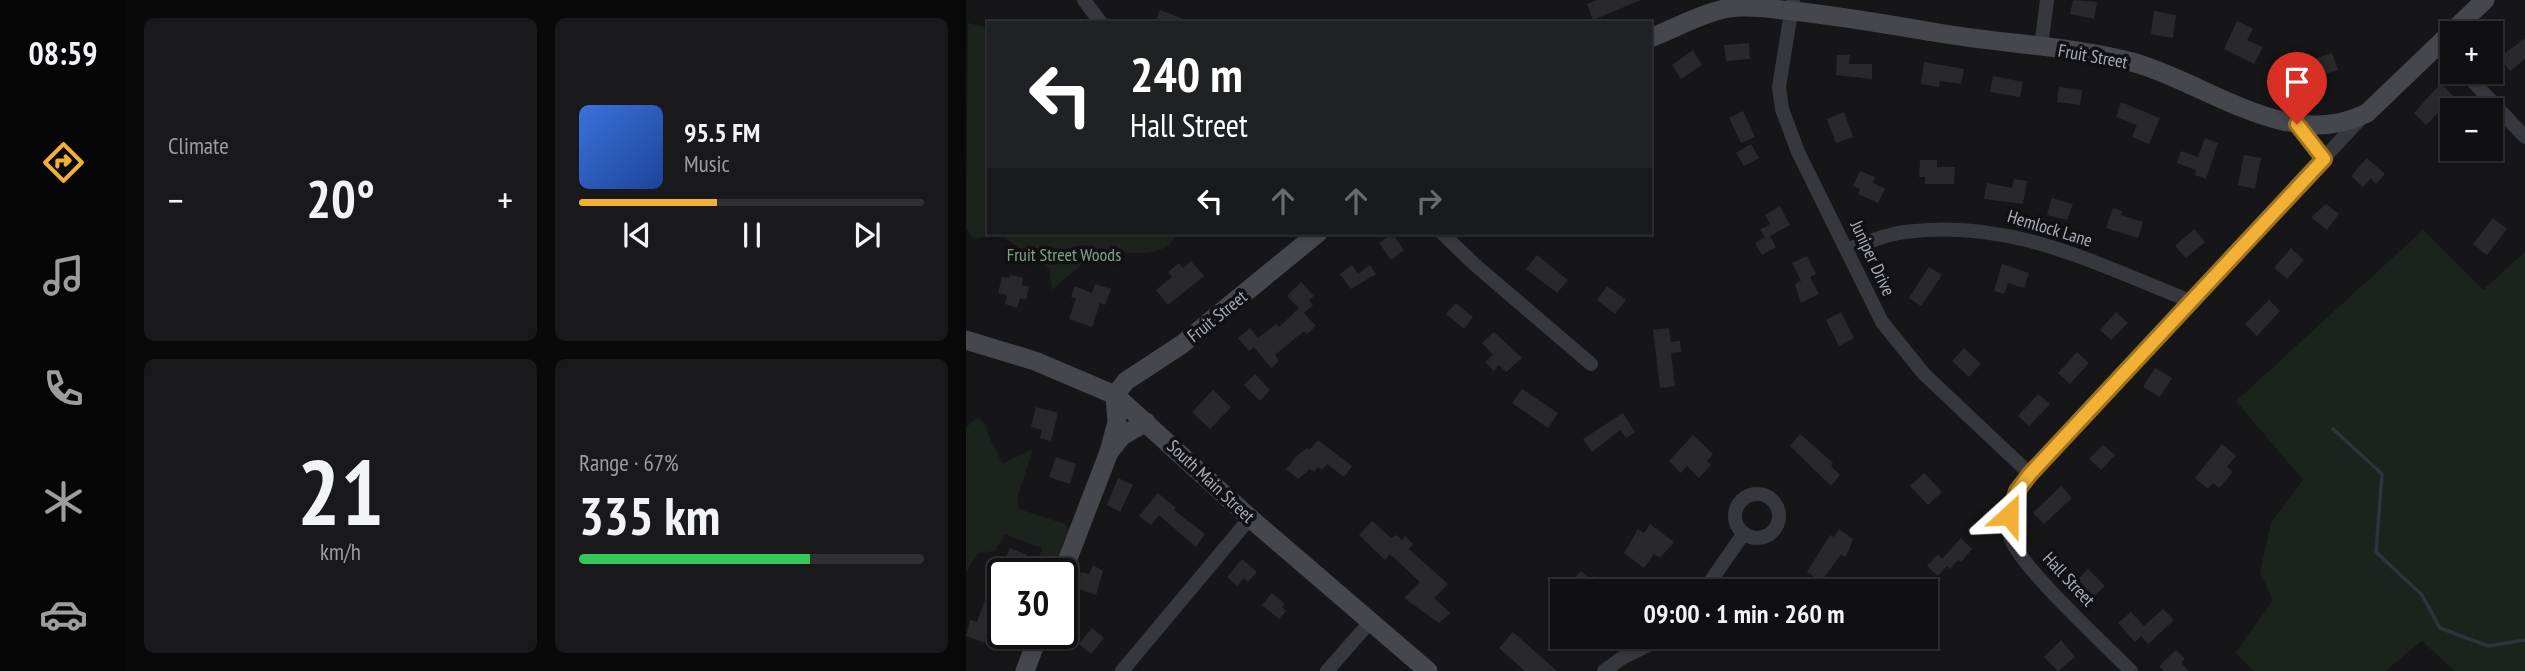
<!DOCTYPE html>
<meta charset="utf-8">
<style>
:root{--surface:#101012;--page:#19191b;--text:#f1f3f6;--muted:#9c9d9f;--line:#303032;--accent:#f2b134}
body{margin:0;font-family:"PT Sans Narrow",sans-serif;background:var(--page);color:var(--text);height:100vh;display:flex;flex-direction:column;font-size:26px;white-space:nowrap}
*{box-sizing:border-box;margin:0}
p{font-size:23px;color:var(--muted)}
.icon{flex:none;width:38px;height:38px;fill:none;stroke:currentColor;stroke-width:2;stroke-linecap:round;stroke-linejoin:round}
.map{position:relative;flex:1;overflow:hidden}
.side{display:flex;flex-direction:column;gap:18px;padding:18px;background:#09090a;width:840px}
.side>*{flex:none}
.guide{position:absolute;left:21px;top:21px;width:665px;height:214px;border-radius:0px;box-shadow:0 2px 5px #0004,0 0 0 2px var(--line);background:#202124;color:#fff;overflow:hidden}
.tools{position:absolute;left:1474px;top:21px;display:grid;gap:14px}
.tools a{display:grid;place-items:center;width:63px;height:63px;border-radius:0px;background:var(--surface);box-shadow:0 2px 5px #0004,0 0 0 2px var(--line);font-size:35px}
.speed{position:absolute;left:21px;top:558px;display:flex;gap:14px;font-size:35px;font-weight:700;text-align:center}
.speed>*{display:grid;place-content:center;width:91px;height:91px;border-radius:50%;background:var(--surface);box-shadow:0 2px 5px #0004,0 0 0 2px var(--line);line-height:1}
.speed .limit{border:4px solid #111;border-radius:10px;background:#fff;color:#111}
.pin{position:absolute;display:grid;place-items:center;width:60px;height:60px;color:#fff;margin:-72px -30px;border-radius:50% 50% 50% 0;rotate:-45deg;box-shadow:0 0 7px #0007}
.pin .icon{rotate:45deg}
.me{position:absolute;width:77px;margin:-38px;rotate:24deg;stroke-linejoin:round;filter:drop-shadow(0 0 5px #0008)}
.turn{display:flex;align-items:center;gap:24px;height:147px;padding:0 28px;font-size:32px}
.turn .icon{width:91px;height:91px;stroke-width:2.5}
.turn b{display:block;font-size:49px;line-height:60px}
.lanes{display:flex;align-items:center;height:66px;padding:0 28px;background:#0003;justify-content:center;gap:35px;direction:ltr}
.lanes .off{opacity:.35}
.big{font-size:52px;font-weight:600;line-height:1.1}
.side .tile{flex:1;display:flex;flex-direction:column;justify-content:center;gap:10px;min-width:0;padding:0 24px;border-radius:10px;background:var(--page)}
.side .dial{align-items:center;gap:0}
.dial b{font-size:91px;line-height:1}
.song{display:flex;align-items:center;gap:21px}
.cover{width:84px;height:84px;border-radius:10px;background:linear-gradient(135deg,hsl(220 70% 55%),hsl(220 70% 35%))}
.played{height:7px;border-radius:4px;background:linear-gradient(90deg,var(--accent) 40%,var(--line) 40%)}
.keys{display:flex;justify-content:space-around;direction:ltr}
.heat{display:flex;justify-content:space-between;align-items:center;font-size:38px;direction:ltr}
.charge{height:10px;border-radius:5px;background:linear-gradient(90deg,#34c759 67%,var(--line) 0)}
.side .tiles{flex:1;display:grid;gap:18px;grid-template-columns:repeat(2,1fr)}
.trip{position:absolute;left:584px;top:579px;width:388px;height:70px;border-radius:0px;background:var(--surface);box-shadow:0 2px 5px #0004,0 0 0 2px var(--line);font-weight:600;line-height:70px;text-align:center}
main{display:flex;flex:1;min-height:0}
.tab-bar{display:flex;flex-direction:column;width:126px;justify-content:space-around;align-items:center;background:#060607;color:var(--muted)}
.tab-bar .icon{width:49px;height:49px}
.tab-bar .current{color:var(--accent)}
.tab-bar b{font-size:32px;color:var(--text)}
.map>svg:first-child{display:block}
.green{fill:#1c231d}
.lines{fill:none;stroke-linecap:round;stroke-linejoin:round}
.stream{stroke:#2c353c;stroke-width:3.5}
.building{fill:#29292c}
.street{stroke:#37383d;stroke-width:14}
.secondary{stroke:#45474d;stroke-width:19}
.route-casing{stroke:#9d7322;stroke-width:18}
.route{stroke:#f2b134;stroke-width:12}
.labels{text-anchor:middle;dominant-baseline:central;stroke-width:7;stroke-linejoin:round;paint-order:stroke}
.street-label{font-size:18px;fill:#a8adb8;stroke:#111113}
.park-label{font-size:18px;fill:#7fa381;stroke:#111113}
</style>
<main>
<nav class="tab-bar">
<b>08:59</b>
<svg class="icon current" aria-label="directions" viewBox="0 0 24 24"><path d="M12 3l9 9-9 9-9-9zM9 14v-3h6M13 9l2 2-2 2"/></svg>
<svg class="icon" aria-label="music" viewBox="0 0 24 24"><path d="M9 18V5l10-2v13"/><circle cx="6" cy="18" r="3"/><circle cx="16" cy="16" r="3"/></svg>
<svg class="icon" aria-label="phone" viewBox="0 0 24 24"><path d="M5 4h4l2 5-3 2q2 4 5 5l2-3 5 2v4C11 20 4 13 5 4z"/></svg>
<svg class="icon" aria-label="climate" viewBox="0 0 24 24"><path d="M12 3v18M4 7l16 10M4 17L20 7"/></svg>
<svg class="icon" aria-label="car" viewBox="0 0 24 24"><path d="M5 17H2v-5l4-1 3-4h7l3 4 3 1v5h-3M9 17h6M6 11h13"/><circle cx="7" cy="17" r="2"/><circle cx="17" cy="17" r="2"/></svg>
</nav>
<section class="side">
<div class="tiles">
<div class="tile"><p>Climate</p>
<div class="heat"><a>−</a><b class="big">20°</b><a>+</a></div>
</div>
<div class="tile">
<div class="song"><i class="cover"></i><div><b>95.5 FM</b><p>Music</p></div></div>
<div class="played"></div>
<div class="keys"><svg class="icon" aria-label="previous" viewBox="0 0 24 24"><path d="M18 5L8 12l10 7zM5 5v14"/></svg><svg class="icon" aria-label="pause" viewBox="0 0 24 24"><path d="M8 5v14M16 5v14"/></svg><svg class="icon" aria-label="next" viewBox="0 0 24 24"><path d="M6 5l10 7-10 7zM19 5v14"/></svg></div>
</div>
<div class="tile dial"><b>21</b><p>km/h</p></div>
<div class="tile"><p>Range · 67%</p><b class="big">335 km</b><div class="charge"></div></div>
</div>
</section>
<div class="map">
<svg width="1559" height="671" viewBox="0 0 1559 671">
<rect width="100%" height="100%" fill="#161618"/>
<g class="green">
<path d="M2 23 18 27 23 35V233H212C198 262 158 252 134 248L86 290 83 269 33 234 8 239 0 229Z"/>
<path d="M1457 230 1517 290 1559 252V671H1489L1456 641 1419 671H1288L1269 653 1307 600 1294 572 1305 523 1337 480 1270 401Z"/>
<path d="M12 418 20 424C22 441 31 449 36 464L67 449 51 499 53 509 99 524 102 531 85 574H69L76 548 39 534 29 551 12 553 0 572V427Z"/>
</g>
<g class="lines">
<path class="stream" d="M1367 429 1416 474 1410 552 1456 595 1474 628 1522 646 1559 640"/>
</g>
<g class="building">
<path d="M631 0H675L627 20 621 4Z"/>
<path d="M1107 0 1131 2 1128 19 1104 14Z"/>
<path d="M194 10 225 22V23H189Z"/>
<path d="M1188 11 1210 15 1207 38 1185 34Z"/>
<path d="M1271 21 1287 29 1281 40 1297 47 1288 64 1258 49Z"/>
<path d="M1559 38V59L1544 71 1533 58Z"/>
<path d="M783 43 784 59 760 61 758 45Z"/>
<path d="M727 50 736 65 715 79 706 65Z"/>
<path d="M1366 53 1372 70 1350 77 1345 60Z"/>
<path d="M871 55H884L883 64H906V79L870 75Z"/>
<path d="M958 62 998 69 995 84 974 81 973 87 955 84Z"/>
<path d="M1027 76 1057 82 1054 97 1024 92Z"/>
<path d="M1475 83 1488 97 1460 125 1448 113Z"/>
<path d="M1093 87 1116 90 1114 105 1091 102Z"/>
<path d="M1155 102 1194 118 1183 144 1166 137 1171 125 1150 117Z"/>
<path d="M777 111 789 137 775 143 763 118Z"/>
<path d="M878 112 887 137 870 143 861 119Z"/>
<path d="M1239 138 1252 143 1240 179 1229 175 1230 170 1211 163 1215 151 1232 157Z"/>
<path d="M785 144 793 158 778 166 770 153Z"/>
<path d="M1278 155 1295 158 1289 189 1272 185Z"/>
<path d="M1401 158 1419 174 1410 184 1405 178 1397 187 1385 176Z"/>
<path d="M954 160H971V167H989L988 184H959V177H953Z"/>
<path d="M894 171 909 177 907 183 919 189 912 203 892 194 894 189 887 186Z"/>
<path d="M1048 179 1061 181 1057 204 1018 199 1021 183 1046 188Z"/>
<path d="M1086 198 1107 204 1101 220 1081 215Z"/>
<path d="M1360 204 1373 214 1361 230 1345 217Z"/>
<path d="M814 206 824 225 804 236 810 247 796 255 789 243 799 237 794 230 804 224 799 215Z"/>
<path d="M1147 208 1156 211 1155 215 1177 222 1172 238 1140 228Z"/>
<path d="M1527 218 1541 229 1521 255 1507 244Z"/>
<path d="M1228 229 1239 242 1220 258 1209 246Z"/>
<path d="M426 233 438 250 425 260 413 243Z"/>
<path d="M1325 248 1338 260 1321 279 1308 268Z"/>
<path d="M571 255 602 280 591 293 560 269Z"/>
<path d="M841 256 850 274 840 279 844 277 853 294 835 303 829 284 835 281 826 263Z"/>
<path d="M225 261 238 276 202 305 190 290 206 277 202 272 213 263 217 268Z"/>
<path d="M1036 264 1063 273 1058 288 1042 283 1038 294 1028 291Z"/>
<path d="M386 265 392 274 404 265 410 274 385 289 374 274Z"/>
<path d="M963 267 976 275 955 306 943 298Z"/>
<path d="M44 275 57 278 56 285 63 287 60 300 54 298 51 308 39 304 41 295 32 293 36 277 43 278Z"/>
<path d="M335 282 348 296 343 300 347 305 338 313 350 326 341 334 338 331 309 355 313 361 305 368 288 347 283 351 272 338 284 328 292 338 310 324 313 327 333 308 321 296Z"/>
<path d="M129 284 145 289 139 305 134 303 126 327 103 319 110 299 105 297 109 286 126 293Z"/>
<path d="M641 286 660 300 649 314 631 300Z"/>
<path d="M1303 300 1314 311 1291 336 1279 324Z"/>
<path d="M490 303 507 317 498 329 480 314Z"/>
<path d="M875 312 888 338 873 346 860 320Z"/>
<path d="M1150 312 1162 323 1145 340 1134 330Z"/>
<path d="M703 328 705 342 714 341 715 352 705 353 709 386 694 388 687 330Z"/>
<path d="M528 332 556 358 540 372 533 365 528 371 519 362 527 355 516 343Z"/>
<path d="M998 348 1015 364 1003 377 986 361Z"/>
<path d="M1111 352 1123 363 1104 384 1092 373Z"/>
<path d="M1189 368 1206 378 1194 397 1177 387Z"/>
<path d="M289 374 304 390 294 401 278 385Z"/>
<path d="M556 389 592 413 582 428 546 403Z"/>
<path d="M247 390 265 407 244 429 226 412Z"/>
<path d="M1072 394 1084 404 1063 426 1052 416Z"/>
<path d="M70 407 92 413 85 441 74 438 76 430 65 427Z"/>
<path d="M657 413 669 432 660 438 654 430 626 452 617 439Z"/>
<path d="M834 434 867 463 865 466 874 475 865 486 824 446Z"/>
<path d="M727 435 747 454 741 461 745 465 733 478 721 466 715 473 703 461Z"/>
<path d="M352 440 386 466 378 477 361 464 356 470 352 467 348 472 344 469 332 479 320 469 332 455 341 448 343 450Z"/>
<path d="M1256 444 1270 456 1261 467 1267 472 1253 488 1247 483 1242 489 1229 478Z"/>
<path d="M1137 445 1149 455 1135 470 1123 459Z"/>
<path d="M90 457 110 464 104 484 83 477Z"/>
<path d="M958 473 976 492 962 505 944 486Z"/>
<path d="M152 478 167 485 154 512 141 505Z"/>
<path d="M1095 486 1106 498 1078 524 1067 513Z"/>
<path d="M192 493 210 508 208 510 239 534 230 547 193 515 185 525 173 516Z"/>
<path d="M406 521 425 538 431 535 436 540 439 536 447 544 443 549 482 584 468 598 484 613 473 623 438 598 454 582 424 554 419 560 393 535Z"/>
<path d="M684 524 708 542 694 558 688 554 678 568 658 553 672 529 678 533Z"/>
<path d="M873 529 887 539 883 550 879 557 875 554 855 582 841 572 864 535 868 537Z"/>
<path d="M995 538 1006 549 995 562 992 560 984 569 981 566 972 576 961 566 972 554 976 559Z"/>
<path d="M44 548 61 555 49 574 34 571Z"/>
<path d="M276 559 291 572 282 582 278 578 271 586 261 577Z"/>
<path d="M127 565 137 571 130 595 110 588 115 572 123 574Z"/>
<path d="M1122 569 1139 586 1127 597 1110 581Z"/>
<path d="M615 571 624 579 627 576 643 592H603L609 585 605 582Z"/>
<path d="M306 593 319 604 316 607 320 611 313 619 296 605Z"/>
<path d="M19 600 37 607 22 644 0 636 4 620 11 622Z"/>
<path d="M1197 609 1208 620 1182 644 1175 636 1169 642 1152 623 1165 612 1178 626Z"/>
<path d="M126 628 138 638 125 654 113 644Z"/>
<path d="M547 632 591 671H559L533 648Z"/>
<path d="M1095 640 1109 657 1092 671 1078 657Z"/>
<path d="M1210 650 1219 659 1215 663 1223 671H1198L1193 666Z"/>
</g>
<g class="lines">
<g class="street">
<path d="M118 0 135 23"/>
<path d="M827 0 813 87 816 109 832 152 916 322 958 374 1064 474"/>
<path d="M1472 45 1486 59"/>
<path d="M1075 47 1081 0"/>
<path d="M1498 72 1559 137"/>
<path d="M1331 124 1358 160"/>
<path d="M476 233 508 264 625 364"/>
<path d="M882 249C900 243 920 234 939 232 1046 218 1130 264 1227 302"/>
<circle cx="791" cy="516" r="22"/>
<path d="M737 592 778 533"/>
<path d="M156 671 284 518"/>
<path d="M361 671 404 622"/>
<path d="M638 671 656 658 699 637"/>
<path d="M1165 671C1141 647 1054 566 1045 539 1037 514 1050 493 1064 474L1398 115"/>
</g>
<g class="secondary">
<path d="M684 38C710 28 736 13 763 8 784 5 806 9 826 11 874 16 920 24 967 32 1033 44 1101 45 1166 62 1240 82 1323 153 1401 113L1519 0"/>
<path d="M0 340 69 361 149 395 284 518 462 671"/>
<path d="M149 395 160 381 215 345 352 233"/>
<path d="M149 395 151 422 143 452 156 436 180 422"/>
<path d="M96 574 143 452"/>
<path d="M59 671 73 634"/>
</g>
</g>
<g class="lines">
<defs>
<path id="route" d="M1043 515 1051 491 1064 474 1358 159 1331 124"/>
</defs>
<use href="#route" class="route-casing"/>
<use href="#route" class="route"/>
</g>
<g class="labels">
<g class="street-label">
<text transform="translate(1127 56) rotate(10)">Fruit Street</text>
<text transform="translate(1084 228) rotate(17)">Hemlock Lane</text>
<text transform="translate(907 258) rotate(65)">Juniper Drive</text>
<text transform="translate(251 316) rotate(-39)">Fruit Street</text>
<text transform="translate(245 481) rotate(43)">South Main Street</text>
<text transform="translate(1103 579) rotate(47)">Hall Street</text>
</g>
<g class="park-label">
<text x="98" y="254">Fruit Street Woods</text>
</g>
</g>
</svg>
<div class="tools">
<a>+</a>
<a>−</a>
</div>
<div class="speed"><div class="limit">30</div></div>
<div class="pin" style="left:1331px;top:124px;background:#d93025"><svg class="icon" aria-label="arrive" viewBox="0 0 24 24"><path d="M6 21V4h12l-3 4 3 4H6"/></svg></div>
<svg class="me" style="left:1043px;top:515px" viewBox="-20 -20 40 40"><path d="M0-17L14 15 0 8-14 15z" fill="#f2b134" stroke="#fff" stroke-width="4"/></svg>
<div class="trip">09:00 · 1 min · 260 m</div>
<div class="guide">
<div class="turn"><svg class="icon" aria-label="left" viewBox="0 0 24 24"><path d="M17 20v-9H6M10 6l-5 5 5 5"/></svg><div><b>240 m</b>Hall Street</div></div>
<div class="lanes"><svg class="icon" aria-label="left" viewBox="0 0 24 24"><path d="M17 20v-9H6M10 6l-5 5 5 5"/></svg><svg class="icon off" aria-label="ahead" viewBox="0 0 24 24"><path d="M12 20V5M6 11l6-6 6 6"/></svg><svg class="icon off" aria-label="ahead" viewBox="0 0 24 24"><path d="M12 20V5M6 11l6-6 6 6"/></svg><svg class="icon off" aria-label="right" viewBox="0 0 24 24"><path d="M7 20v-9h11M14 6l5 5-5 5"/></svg></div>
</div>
</div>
</main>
